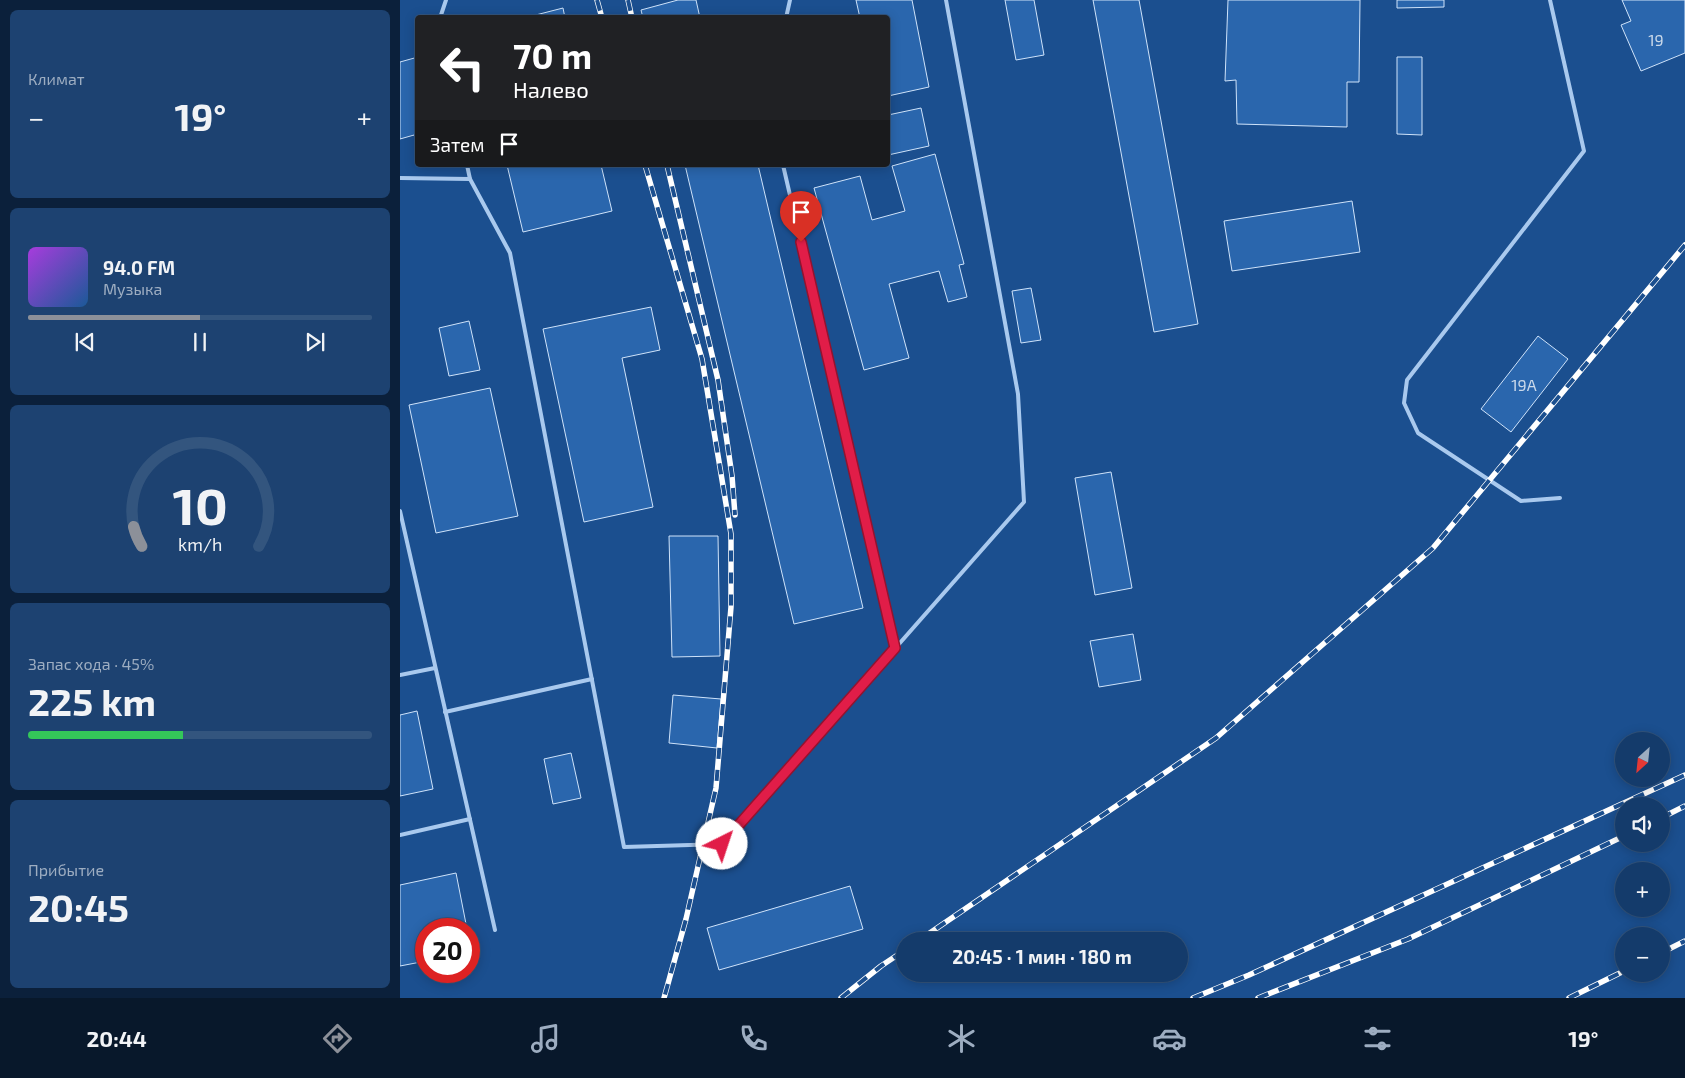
<!DOCTYPE html>
<html lang="ru">
<meta charset="utf-8">
<style>
:root{--surface:#143b6b;--page:#1d4271;--text:#f1f3f6;--muted:#9dadc1;--line:#33557e;--accent:#8c9099}
body{margin:0;font-family:"Exo 2",sans-serif;background:var(--page);color:var(--text);height:100vh;display:flex;flex-direction:column;font-size:19px;white-space:nowrap}
*{box-sizing:border-box;margin:0}
p{font-size:16px;color:var(--muted)}
.icon{flex:none;width:28px;height:28px;fill:none;stroke:currentColor;stroke-width:2;stroke-linecap:round;stroke-linejoin:round}
.map{position:relative;flex:1;overflow:hidden}
.panel{display:flex;flex-direction:column;gap:10px;padding:10px;background:#0b203b;width:400px}
.panel>*{flex:none}
.hud{position:absolute;left:15px;top:15px;width:475px;height:152px;border-radius:5px;box-shadow:0 2px 12px #0003,0 0 0 1px var(--line);background:#202124;color:#fff;overflow:hidden}
.needle{width:32px;rotate:207deg}
.fabs{position:absolute;left:1215px;top:732px;display:grid;gap:10px}
.fabs a{display:grid;place-items:center;width:55px;height:55px;border-radius:50%;background:var(--surface);box-shadow:0 2px 12px #0003,0 0 0 1px var(--line);font-size:25px}
.speed{position:absolute;left:15px;top:918px;display:flex;gap:10px;font-size:25px;font-weight:700;text-align:center}
.speed>*{display:grid;place-content:center;width:65px;height:65px;border-radius:50%;background:var(--surface);box-shadow:0 2px 12px #0003,0 0 0 1px var(--line);line-height:1}
.speed .limit{border:8px solid #d22;background:#fff;color:#111}
.pin{position:absolute;display:grid;place-items:center;width:42px;height:42px;color:#fff;margin:-51px -21px;border-radius:50% 50% 50% 0;rotate:-45deg;box-shadow:0 0 5px #0007}
.pin .icon{rotate:45deg}
.me{position:absolute;width:55px;margin:-28px;rotate:41deg;stroke-linejoin:round;filter:drop-shadow(0 0 4px #0008)}
.turn{display:flex;align-items:center;gap:18px;height:105px;padding:0 15px;font-size:22px}
.turn .icon{width:65px;height:65px;stroke-width:2.5}
.turn b{display:block;font-size:35px;line-height:42px}
.then{display:flex;align-items:center;height:48px;padding:0 15px;background:#0003;gap:10px;font-size:19px}
.big{font-size:38px;font-weight:700;line-height:1.1}
.panel .tile{flex:1;display:flex;flex-direction:column;justify-content:center;gap:8px;min-width:0;padding:0 18px;border-radius:8px;background:var(--page)}
.panel .dial{align-items:center;gap:0}
.dial svg{height:130px;overflow:visible;fill:none;stroke:var(--line);stroke-width:7;stroke-linecap:round;text-anchor:middle}
.dial text{fill:var(--text);stroke:none}
.song{display:flex;align-items:center;gap:15px}
.cover{width:60px;height:60px;border-radius:8px;background:linear-gradient(135deg,hsl(280 70% 55%),hsl(210 70% 35%))}
.played{height:5px;border-radius:2px;background:linear-gradient(90deg,var(--accent) 50%,var(--line) 50%)}
.keys{display:flex;justify-content:space-around;direction:ltr}
.heat{display:flex;justify-content:space-between;align-items:center;font-size:28px;direction:ltr}
.charge{height:8px;border-radius:4px;background:linear-gradient(90deg,#34c759 45%,var(--line) 0)}
.trip{position:absolute;left:496px;top:932px;width:292px;height:50px;border-radius:25px;background:var(--surface);box-shadow:0 2px 12px #0003,0 0 0 1px var(--line);font-weight:700;line-height:50px;text-align:center}
.menu{display:flex;height:80px;justify-content:space-around;align-items:center;background:#08182b;color:var(--muted)}
.menu .icon{width:35px;height:35px}
.menu .on{color:var(--accent)}
.menu b{font-size:22px;color:var(--text)}
main{display:flex;flex:1;min-height:0}
.map>svg:first-child{display:block}
.building{fill:#2a66ad;stroke:#cfe3fa}
.lines{fill:none;stroke-linecap:round;stroke-linejoin:round}
.lane{stroke:#a9c9ee;stroke-width:4}
.rail-casing{stroke:#fff;stroke-width:5.5}
.rail{stroke:#1b4f8f;stroke-width:4;stroke-dasharray:11;stroke-linecap:butt}
.route-casing{stroke:#92132f;stroke-width:12}
.route{stroke:#e11d48;stroke-width:9}
.labels{text-anchor:middle;dominant-baseline:central;stroke-width:5;stroke-linejoin:round;paint-order:stroke}
.number-label{font-size:16px;fill:#cad9ea}
</style>
<main>
<section class="panel">
<div class="tile"><p>Климат</p>
<div class="heat"><a>−</a><b class="big">19°</b><a>+</a></div>
</div>
<div class="tile">
<div class="song"><i class="cover"></i><div><b>94.0 FM</b><p>Музыка</p></div></div>
<div class="played"></div>
<div class="keys"><svg class="icon" aria-label="previous" viewBox="0 0 24 24"><path d="M18 5L8 12l10 7zM5 5v14"/></svg><svg class="icon" aria-label="pause" viewBox="0 0 24 24"><path d="M8 5v14M16 5v14"/></svg><svg class="icon" aria-label="next" viewBox="0 0 24 24"><path d="M6 5l10 7-10 7zM19 5v14"/></svg></div>
</div>
<div class="tile dial"><svg viewBox="0 0 100 80">
<path d="M14 69A42 42 0 1 1 86 69"/>
<path d="M14 69A42 42 0 0 1 9 57" stroke="#8c9099"/>
<text x="50" y="56" font-size="32" font-weight="700">10</text>
<text x="50" y="72" font-size="11">km/h</text>
</svg></div>
<div class="tile"><p>Запас хода · 45%</p><b class="big">225 km</b><div class="charge"></div></div>
<div class="tile"><p>Прибытие</p><b class="big">20:45</b></div>
</section>
<div class="map">
<svg width="1285" height="998" viewBox="0 0 1285 998">
<rect width="100%" height="100%" fill="#1b4f8f"/>
<g class="building">
<path d="M278 0H296L300 18H243L241 10Z"/>
<path d="M456 0H512L529 87 488 96V18H460Z"/>
<path d="M605 0H634L644 55 616 60Z"/>
<path d="M693 0H739L798 324 754 332Z"/>
<path d="M828 0H960L959 82H947V127L837 124 836 80 825 81Z"/>
<path d="M997 0H1044V7L997 8Z"/>
<path d="M1222 0H1285V53L1241 71 1221 25 1231 21Z"/>
<path d="M163 8 165 18H124Z"/>
<path d="M18 57V147L14 135 0 139V62Z"/>
<path d="M997 57H1022V135L997 134Z"/>
<path d="M521 108 529 146 488 155V115Z"/>
<path d="M535 154 564 264 559 265 567 297 548 302 539 271 489 284 509 358 464 370 414 188 460 176 472 220 505 211 492 166Z"/>
<path d="M107 165H201L212 211 123 232Z"/>
<path d="M285 165H358L463 608 394 624Z"/>
<path d="M952 201 960 252 832 271 824 221Z"/>
<path d="M631 288 641 340 621 343 612 291Z"/>
<path d="M251 307 260 350 222 358 253 507 184 522 143 329Z"/>
<path d="M69 321 80 370 49 376 39 328Z"/>
<path d="M1138 336 1168 359 1111 432 1081 409Z"/>
<path d="M90 388 118 516 36 533 9 405Z"/>
<path d="M711 472 732 588 695 595 675 478Z"/>
<path d="M269 536H318L320 656 272 657Z"/>
<path d="M733 634 741 680 699 687 690 641Z"/>
<path d="M273 695 321 699 317 748 269 743Z"/>
<path d="M17 711 33 789 0 796V715Z"/>
<path d="M171 753 181 798 153 804 144 759Z"/>
<path d="M56 873 67 929H26V961L0 966V885Z"/>
<path d="M450 886 463 929 319 970 307 928Z"/>
</g>
<g class="lines">
<g class="lane">
<path d="M1150 0 1184 151 1007 380 1004 403 1018 433 1121 501 1160 498"/>
<path d="M40 18 46 0"/>
<path d="M386 18 390 0"/>
<path d="M67 165 70 179 110 253 224 847 323 844 624 502 618 394 546 0"/>
<path d="M383 165 495 648"/>
<path d="M0 178 70 179"/>
<path d="M0 511 95 930"/>
<path d="M0 675 35 668"/>
<path d="M45 712 192 679"/>
<path d="M0 835 70 819"/>
</g>
<defs>
<g id="rail">
<path d="M197 0 202 18"/>
<path d="M228 0 232 18"/>
<path d="M245 165 302 359 331 534V607L316 788 286 919 264 998"/>
<path d="M267 165 318 380 332 476 335 515"/>
<path d="M1261 818 1285 806"/>
<path d="M518 941 816 738 1033 548 1285 245"/>
<path d="M1261 953 1285 941"/>
<path d="M441 998 481 966 505 950"/>
<path d="M793 998 849 975 1285 775"/>
<path d="M858 998 1008 939 1224 836"/>
<path d="M1169 998 1224 971"/>
</g>
</defs>
<use href="#rail" class="rail-casing"/>
<use href="#rail" class="rail"/>
</g>
<g class="lines">
<defs>
<path id="route" d="M322 844 495 648 401 242"/>
</defs>
<use href="#route" class="route-casing"/>
<use href="#route" class="route"/>
</g>
<g class="labels">
<g class="number-label">
<text x="1256" y="39">19</text>
<text x="1124" y="384">19А</text>
</g>
</g>
</svg>
<div class="fabs">
<a><svg class="needle" viewBox="-14 -14 28 28"><path d="M0-13l5 13h-10z" fill="#e53935"/><path d="M0 13l5-13h-10z" fill="#9dadc1"/></svg></a>
<a><svg class="icon" aria-label="sound" viewBox="0 0 24 24"><path d="M4 9h4l5-4v14l-5-4H4zM17 9q2 3 0 6"/></svg></a>
<a>+</a>
<a>−</a>
</div>
<div class="speed"><div class="limit">20</div></div>
<div class="pin" style="left:401px;top:242px;background:#d93025"><svg class="icon" aria-label="arrive" viewBox="0 0 24 24"><path d="M6 21V4h12l-3 4 3 4H6"/></svg></div>
<svg class="me" style="left:322px;top:844px" viewBox="-20 -20 40 40"><circle r="19" fill="#fff"/><path d="M0-13L10 11 0 6-10 11z" fill="#e11d48"/></svg>
<div class="trip">20:45 · 1 мин · 180 m</div>
<div class="hud">
<div class="turn"><svg class="icon" aria-label="left" viewBox="0 0 24 24"><path d="M17 20v-9H6M10 6l-5 5 5 5"/></svg><div><b>70 m</b>Налево</div></div>
<div class="then">Затем<svg class="icon" aria-label="arrive" viewBox="0 0 24 24"><path d="M6 21V4h12l-3 4 3 4H6"/></svg></div>
</div>
</div>
</main>
<nav class="menu">
<b>20:44</b>
<svg class="icon on" aria-label="directions" viewBox="0 0 24 24"><path d="M12 3l9 9-9 9-9-9zM9 14v-3h6M13 9l2 2-2 2"/></svg>
<svg class="icon" aria-label="music" viewBox="0 0 24 24"><path d="M9 18V5l10-2v13"/><circle cx="6" cy="18" r="3"/><circle cx="16" cy="16" r="3"/></svg>
<svg class="icon" aria-label="phone" viewBox="0 0 24 24"><path d="M5 4h4l2 5-3 2q2 4 5 5l2-3 5 2v4C11 20 4 13 5 4z"/></svg>
<svg class="icon" aria-label="climate" viewBox="0 0 24 24"><path d="M12 3v18M4 7l16 10M4 17L20 7"/></svg>
<svg class="icon" aria-label="car" viewBox="0 0 24 24"><path d="M5 17H2v-5l4-1 3-4h7l3 4 3 1v5h-3M9 17h6M6 11h13"/><circle cx="7" cy="17" r="2"/><circle cx="17" cy="17" r="2"/></svg>
<svg class="icon" aria-label="filters" viewBox="0 0 24 24"><path d="M4 7h16M4 17h16"/><circle cx="9" cy="7" r="2"/><circle cx="15" cy="17" r="2"/></svg>
<b>19°</b>
</nav>
